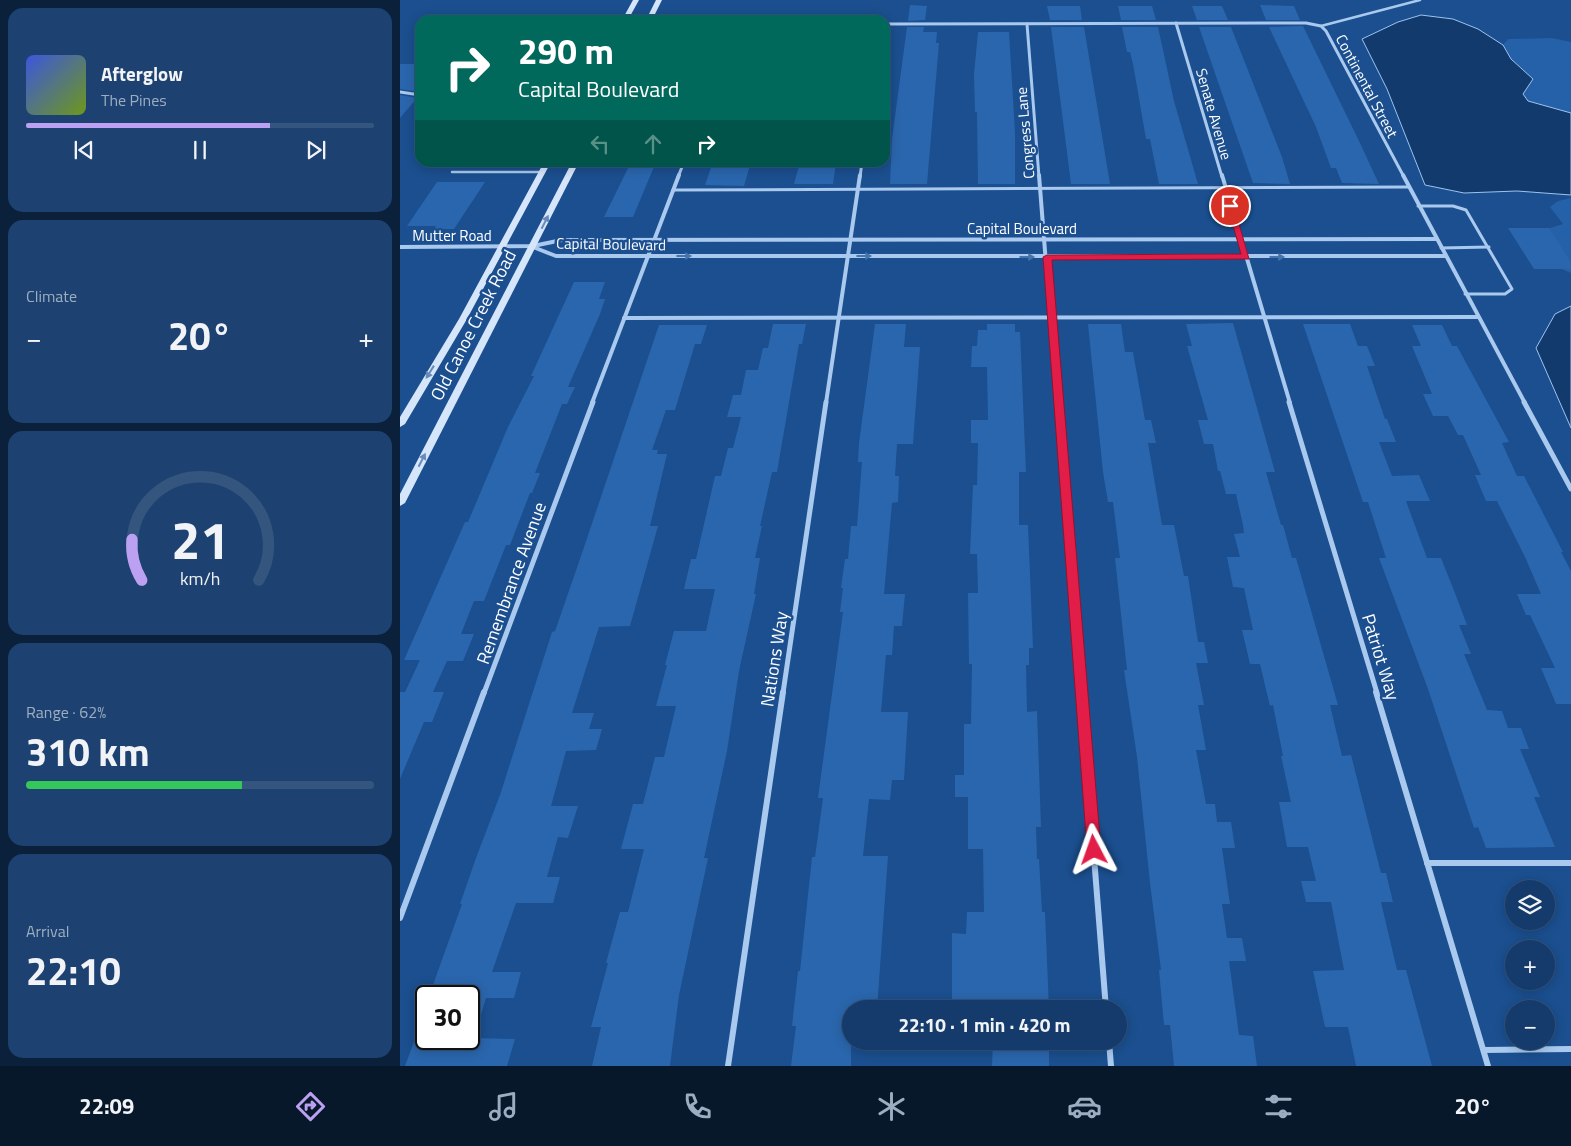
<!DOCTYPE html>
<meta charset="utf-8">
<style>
:root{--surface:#143b6b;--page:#1d4271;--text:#f1f3f6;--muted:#9dadc1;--line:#33557e;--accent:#bca0f2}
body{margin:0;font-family:"Titillium Web",sans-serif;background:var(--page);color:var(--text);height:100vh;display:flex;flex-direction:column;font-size:19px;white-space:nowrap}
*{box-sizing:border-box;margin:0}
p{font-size:16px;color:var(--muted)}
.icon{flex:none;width:28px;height:28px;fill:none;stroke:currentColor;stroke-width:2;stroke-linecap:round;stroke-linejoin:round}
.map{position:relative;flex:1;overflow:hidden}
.details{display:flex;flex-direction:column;gap:8px;padding:8px;background:#0b203b;width:400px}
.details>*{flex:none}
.guide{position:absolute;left:15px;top:15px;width:475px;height:152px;border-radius:15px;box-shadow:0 2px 12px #0003,0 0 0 1px var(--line);background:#00695c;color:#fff;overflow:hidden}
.tools{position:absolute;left:1105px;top:880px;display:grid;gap:10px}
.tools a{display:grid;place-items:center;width:50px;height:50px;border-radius:50%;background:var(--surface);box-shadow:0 2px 12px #0003,0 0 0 1px var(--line);font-size:25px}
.speed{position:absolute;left:15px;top:985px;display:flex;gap:10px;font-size:25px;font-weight:700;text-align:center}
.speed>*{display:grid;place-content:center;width:65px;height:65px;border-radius:50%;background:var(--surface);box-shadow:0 2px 12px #0003,0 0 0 1px var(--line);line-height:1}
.speed .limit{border:2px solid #111;border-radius:8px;background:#fff;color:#111}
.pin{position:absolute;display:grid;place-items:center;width:42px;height:42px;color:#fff;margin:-21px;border:2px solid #fff;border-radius:50%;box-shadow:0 1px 5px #0007}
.me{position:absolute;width:55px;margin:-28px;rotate:356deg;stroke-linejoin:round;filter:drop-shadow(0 0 4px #0008)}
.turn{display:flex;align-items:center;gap:18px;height:105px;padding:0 20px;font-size:22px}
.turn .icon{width:65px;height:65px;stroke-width:2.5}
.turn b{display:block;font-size:35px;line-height:42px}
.lanes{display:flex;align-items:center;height:48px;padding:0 20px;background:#0003;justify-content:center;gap:25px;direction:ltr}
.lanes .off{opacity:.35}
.big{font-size:38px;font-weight:700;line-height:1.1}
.details .widget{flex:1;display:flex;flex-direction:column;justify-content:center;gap:8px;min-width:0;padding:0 18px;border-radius:15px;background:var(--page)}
.details .dial{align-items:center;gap:0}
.dial svg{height:130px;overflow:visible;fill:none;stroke:var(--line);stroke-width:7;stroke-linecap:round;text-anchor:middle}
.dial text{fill:var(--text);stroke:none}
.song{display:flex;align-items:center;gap:15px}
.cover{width:60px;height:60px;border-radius:8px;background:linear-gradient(135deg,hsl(230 70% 55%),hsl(80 70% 35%))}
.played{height:5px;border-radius:2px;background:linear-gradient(90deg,var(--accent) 70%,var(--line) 70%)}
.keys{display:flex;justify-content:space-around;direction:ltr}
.heat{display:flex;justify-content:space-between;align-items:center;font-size:28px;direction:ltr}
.charge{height:8px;border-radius:4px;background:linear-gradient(90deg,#34c759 62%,var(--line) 0)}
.trip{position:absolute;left:442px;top:1000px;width:285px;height:50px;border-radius:25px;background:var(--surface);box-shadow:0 2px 12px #0003,0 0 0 1px var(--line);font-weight:700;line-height:50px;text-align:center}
.menu{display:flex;height:80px;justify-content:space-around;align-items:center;background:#08182b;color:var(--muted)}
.menu .icon{width:35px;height:35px}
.menu .active{color:var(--accent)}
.menu b{font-size:22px;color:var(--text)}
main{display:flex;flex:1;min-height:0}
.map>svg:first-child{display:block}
.green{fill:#2461a8}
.water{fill:#123a6d;stroke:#9cc4f0}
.building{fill:#2a66ad}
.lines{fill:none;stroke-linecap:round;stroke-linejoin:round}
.lane-far1{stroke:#a9c9ee;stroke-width:2.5}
.lane{stroke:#a9c9ee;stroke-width:3}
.street-far3{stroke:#a9c9ee;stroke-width:3}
.street-far2{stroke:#a9c9ee;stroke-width:4}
.street-far1{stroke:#a9c9ee;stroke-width:5}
.street{stroke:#a9c9ee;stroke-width:6}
.secondary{fill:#d6e6fa;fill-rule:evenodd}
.oneway{fill:#668bba}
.oneway2{fill:#4674ac}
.route{fill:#e11d48;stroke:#92132f}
.labels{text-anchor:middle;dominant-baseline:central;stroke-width:5;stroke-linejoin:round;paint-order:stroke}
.far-street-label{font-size:15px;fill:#fff;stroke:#1b4f8f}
.street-label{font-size:18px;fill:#fff;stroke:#1b4f8f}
</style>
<main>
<section class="details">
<div class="widget">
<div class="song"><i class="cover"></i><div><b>Afterglow</b><p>The Pines</p></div></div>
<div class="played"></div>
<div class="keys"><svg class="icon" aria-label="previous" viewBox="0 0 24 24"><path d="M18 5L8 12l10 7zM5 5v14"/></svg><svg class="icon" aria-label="pause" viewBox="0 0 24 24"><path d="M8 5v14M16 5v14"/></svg><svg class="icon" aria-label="next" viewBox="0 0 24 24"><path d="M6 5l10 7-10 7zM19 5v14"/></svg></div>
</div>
<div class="widget"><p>Climate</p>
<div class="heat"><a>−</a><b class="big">20°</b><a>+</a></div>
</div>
<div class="widget dial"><svg viewBox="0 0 100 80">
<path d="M14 69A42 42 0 1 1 86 69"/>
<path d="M14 69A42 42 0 0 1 8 44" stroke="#bca0f2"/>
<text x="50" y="56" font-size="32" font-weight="700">21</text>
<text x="50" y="72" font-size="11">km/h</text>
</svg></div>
<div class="widget"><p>Range · 62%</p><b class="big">310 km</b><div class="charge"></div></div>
<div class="widget"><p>Arrival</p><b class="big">22:10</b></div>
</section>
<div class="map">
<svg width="1171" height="1066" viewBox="0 0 1171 1066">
<rect width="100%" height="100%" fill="#1b4f8f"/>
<g class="green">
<path d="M1152 38 1171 42V113L1128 101 1123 94 1127 87 1123 69 1111 59 1103 45 1108 39Z"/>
<path d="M1171 198V273L1157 267 1130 234 1163 224 1150 207 1158 201Z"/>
</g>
<g class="water">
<path d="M1021 15 1053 19 1078 29 1103 45 1111 59 1133 79 1123 94 1128 101 1171 113V195L1117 191 1064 193 1025 185 987 89 962 39 998 22Z"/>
<path d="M1171 306V428L1136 348 1155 314Z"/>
</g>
<g class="building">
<path d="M510 5 527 6 525 20 508 21Z"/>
<path d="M860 5 894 6 900 20H866Z"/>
<path d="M647 6H680L682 20H650Z"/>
<path d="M718 6H752L756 20H721Z"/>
<path d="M792 6H822L828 20H797Z"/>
<path d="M903 26 960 143 979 184 942 183 936 168H931L916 127 869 27Z"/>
<path d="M507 27H524L523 32H537L536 43H539L527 184H490L492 139Z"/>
<path d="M651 27H684L710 184H671Z"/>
<path d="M722 27H758L774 101 798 184H759L750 139H746L733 64 730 52H727Z"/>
<path d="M799 27H831L882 157 890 184 853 183Z"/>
<path d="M578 32H609L615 133V184H578L577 112H575L574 74Z"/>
<path d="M0 64H20V92L0 89Z"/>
<path d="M0 95 17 98 0 118Z"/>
<path d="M231 162H256L233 217H204Z"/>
<path d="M313 162H351L344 186 305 185Z"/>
<path d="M400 162H436L433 184H394Z"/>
<path d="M37 182H85L54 229H34L36 226H7Z"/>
<path d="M1108 228H1149L1171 262V269H1134Z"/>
<path d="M174 282H205L199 299H205L200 314 168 387H175L167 404H162L135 473H140L132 493H130L110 545H106L84 601H74L61 634H74L63 661H47L33 692H44L32 722H24L0 779V692H5L20 660H4L65 522H68L108 427 134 376H131Z"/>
<path d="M833 323 875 472H866L881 525H883L892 558H896L938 705H930L942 756 951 755 981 873H986L993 902H981L997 970H1006L1032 1066H956L948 1027H925L913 971 944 970 931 902H906L901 881H916L908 847H887L879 802H891L881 756H883L873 705 870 706 860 664H850L842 630H853L844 588 833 587 827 557H840L834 534 844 533 843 525 836 494H826L820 471H818L813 444H804L798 420H808L787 346H792L786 324Z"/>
<path d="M373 324H406L402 344H399L377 472H372L360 526H362L355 558H360L354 594H356L339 671 327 751 304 858H308L279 995 270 1066H192L201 1027H191L208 963H206L220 912H228L244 849H221L233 804H243L255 757H264L276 706H256L267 665H265L274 631H306L315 589H284L291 559H296L315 476H321L328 448H333L341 417H327L333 395H341L346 370H358L363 348H368Z"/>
<path d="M475 324H506L504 347H520L513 444H497L495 476H499L498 502 492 503 484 594H505L502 626H494L492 655H486L481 712H508L504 780H492L490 800 469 799 463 856H488L477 1009H451V1066H391L396 1026H392L398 971H400L412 857H415L423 798H418L443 612H440L443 588H441L445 559H448L451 526H457L462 462H458L459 443Z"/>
<path d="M587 324H615V332H620L626 472H619V525H628L633 648H629V665H626L627 712 637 711 641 827H636L637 859H639L642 912H645L649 1009H552V933L566 934 567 912H584L583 849H568V797H555V775H564V724H571L572 664H569L568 593H578L577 554H570L573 485H577L578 443H571V420H588L587 367H571L572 346H577L578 330H587Z"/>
<path d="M688 324H721L725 352H733L745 420H751L756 443H748L762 525H774L784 576H788L798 642H804L808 663H796L804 705H798L806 750H796L806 804H815L817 822H831L835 848H822L830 904H822L827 938H842L846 961H829L839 1035 853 1036 857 1066H774L770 1025H764L759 970H761L750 883 737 757 724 670H727L715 558H720L713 502H708L703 472Z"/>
<path d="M903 324H950L958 346H967L975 366H967L985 419H987L996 442H979L992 476 1019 475 1030 501H1006L1027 558H1041L1055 593 1067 625H1059L1071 654H1064L1087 710 1102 711 1108 728H1121L1129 749H1120L1140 797H1134L1155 847 1086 848 1078 827 1074 828 1028 689 979 558H986L968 502H963Z"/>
<path d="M259 325H307L301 344H295L275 410H266L252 450H258L257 454H267L250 526H258L230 626 199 627 172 713H194L189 729H202L196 750 166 751 151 806H178L168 838 158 837 147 877H160L153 903H116L92 972H121L114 998H86L74 1038 115 1039 107 1066H5L15 1039H69V996H29L62 904H60L76 858 100 795 152 632 155 631 180 559Z"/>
<path d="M1012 325H1042L1052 346H1057L1109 442 1102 443 1117 476H1124L1163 552H1161L1171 571V704H1156L1141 668H1155L1130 615H1126L1117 594H1141L1125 557 1097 501H1086L1075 475H1081L1063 435H1058L1048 416H1033L1023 394H1032L1012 346H1021Z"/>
<path d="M593 1041H649V1066H592Z"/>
</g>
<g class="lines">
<g class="lane-far1">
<path d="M921 26 1020 0"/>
<path d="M52 172H143"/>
</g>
<g class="lane">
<path d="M273 190 1008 187"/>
<path d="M1018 206H1053L1066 210 1112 289 1105 294H1065"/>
<path d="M1041 248 1089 247"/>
</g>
<g class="street-far3">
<path d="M776 23 822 177"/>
<path d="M485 24 906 23 921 26 926 31 1004 177"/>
<path d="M627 24 639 177"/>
<path d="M0 92 20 95"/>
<path d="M278 177 284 162"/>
<path d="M460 177 462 162"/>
</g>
<g class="street-far2">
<path d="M639 175 657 403"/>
<path d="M822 175 890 403"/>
<path d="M1003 175 1125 403"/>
<path d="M0 247 133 246 162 240 1036 239"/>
<path d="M133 247 156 256H1045"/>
<path d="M224 318 1078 317"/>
<path d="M192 403 279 175"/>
<path d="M426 403 460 175"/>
</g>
<g class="street-far1">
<path d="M657 402 681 693"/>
<path d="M889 402 977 693"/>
<path d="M1124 402 1171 489"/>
<path d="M84 693 193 402"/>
<path d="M383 693 426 402"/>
</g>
<g class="street">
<path d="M681 692 706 1009"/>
<path d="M976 692 1088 1066"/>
<path d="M1027 863H1171"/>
<path d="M0 918 84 692"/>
<path d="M709 1041 711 1066"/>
<path d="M1084 1050 1171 1049"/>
<path d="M328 1066 383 692"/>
</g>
<g class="secondary">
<path d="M233 0H239L228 20H222Z"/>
<path d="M256 0H262L252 20H246Z"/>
<path d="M144 162H151L67 319 5 424 0 427V417L59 319Z"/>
<path d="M172 162H179L5 503 0 506V494Z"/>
</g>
</g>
<defs><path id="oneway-solid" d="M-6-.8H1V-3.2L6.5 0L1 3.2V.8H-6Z" transform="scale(1.25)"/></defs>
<g class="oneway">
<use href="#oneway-solid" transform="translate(145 222) rotate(-63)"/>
<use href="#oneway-solid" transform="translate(30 372) rotate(122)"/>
<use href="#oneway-solid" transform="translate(22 460) rotate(-63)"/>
</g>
<g class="oneway2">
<use href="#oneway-solid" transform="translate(284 256)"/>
<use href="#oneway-solid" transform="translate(464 256)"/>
<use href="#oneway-solid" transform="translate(627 257)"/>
<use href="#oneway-solid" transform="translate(877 257)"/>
</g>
<path class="route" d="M827 204 834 206 849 259 652 260 701 850 699 855 694 856 689 855 687 850 643 257 647 255 841 254Z"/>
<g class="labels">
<g class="far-street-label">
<text transform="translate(967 86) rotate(62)">Continental Street</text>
<text transform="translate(814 114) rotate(74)">Senate Avenue</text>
<text transform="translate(625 133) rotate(-95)">Congress Lane</text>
<text x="622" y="228">Capital Boulevard</text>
<text x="52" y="235">Mutter Road</text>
<text transform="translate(211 244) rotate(1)">Capital Boulevard</text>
</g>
<g class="street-label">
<text transform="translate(73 325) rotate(-63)">Old Canoe Creek Road</text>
<text transform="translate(111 583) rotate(-70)">Remembrance Avenue</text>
<text transform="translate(981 657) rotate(73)">Patriot Way</text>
<text transform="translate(374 659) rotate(-81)">Nations Way</text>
</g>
</g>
</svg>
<div class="tools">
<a><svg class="icon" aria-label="layers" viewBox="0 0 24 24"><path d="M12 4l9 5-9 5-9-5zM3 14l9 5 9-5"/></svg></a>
<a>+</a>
<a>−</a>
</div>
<div class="speed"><div class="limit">30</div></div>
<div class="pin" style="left:830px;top:206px;background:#d93025"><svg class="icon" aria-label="arrive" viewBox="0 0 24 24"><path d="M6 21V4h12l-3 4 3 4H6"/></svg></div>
<svg class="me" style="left:694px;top:850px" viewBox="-20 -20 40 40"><path d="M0-17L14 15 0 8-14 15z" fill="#e11d48" stroke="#fff" stroke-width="4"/></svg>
<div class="trip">22:10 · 1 min · 420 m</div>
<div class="guide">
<div class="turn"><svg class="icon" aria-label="right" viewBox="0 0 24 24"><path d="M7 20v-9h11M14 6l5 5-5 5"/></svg><div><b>290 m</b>Capital Boulevard</div></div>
<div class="lanes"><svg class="icon off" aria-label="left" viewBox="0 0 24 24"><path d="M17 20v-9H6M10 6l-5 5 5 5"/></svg><svg class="icon off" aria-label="ahead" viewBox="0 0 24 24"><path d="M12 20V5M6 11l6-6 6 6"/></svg><svg class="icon" aria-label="right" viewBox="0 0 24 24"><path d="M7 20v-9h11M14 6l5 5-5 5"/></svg></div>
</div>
</div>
</main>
<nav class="menu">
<b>22:09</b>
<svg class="icon active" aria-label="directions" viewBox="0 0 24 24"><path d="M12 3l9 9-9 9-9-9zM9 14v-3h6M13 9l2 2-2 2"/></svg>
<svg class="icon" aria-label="music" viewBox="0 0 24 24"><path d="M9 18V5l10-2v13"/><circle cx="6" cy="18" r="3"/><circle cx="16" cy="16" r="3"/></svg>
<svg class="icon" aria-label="phone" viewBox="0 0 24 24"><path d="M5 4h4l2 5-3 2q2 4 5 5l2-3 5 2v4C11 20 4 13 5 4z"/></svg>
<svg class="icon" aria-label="climate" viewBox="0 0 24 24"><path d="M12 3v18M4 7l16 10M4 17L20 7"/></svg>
<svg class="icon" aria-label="car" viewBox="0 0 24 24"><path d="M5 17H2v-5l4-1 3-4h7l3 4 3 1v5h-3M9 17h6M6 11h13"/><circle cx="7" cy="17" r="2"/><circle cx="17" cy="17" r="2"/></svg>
<svg class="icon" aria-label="filters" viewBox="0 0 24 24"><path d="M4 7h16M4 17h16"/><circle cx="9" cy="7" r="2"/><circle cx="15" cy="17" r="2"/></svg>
<b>20°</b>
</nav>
